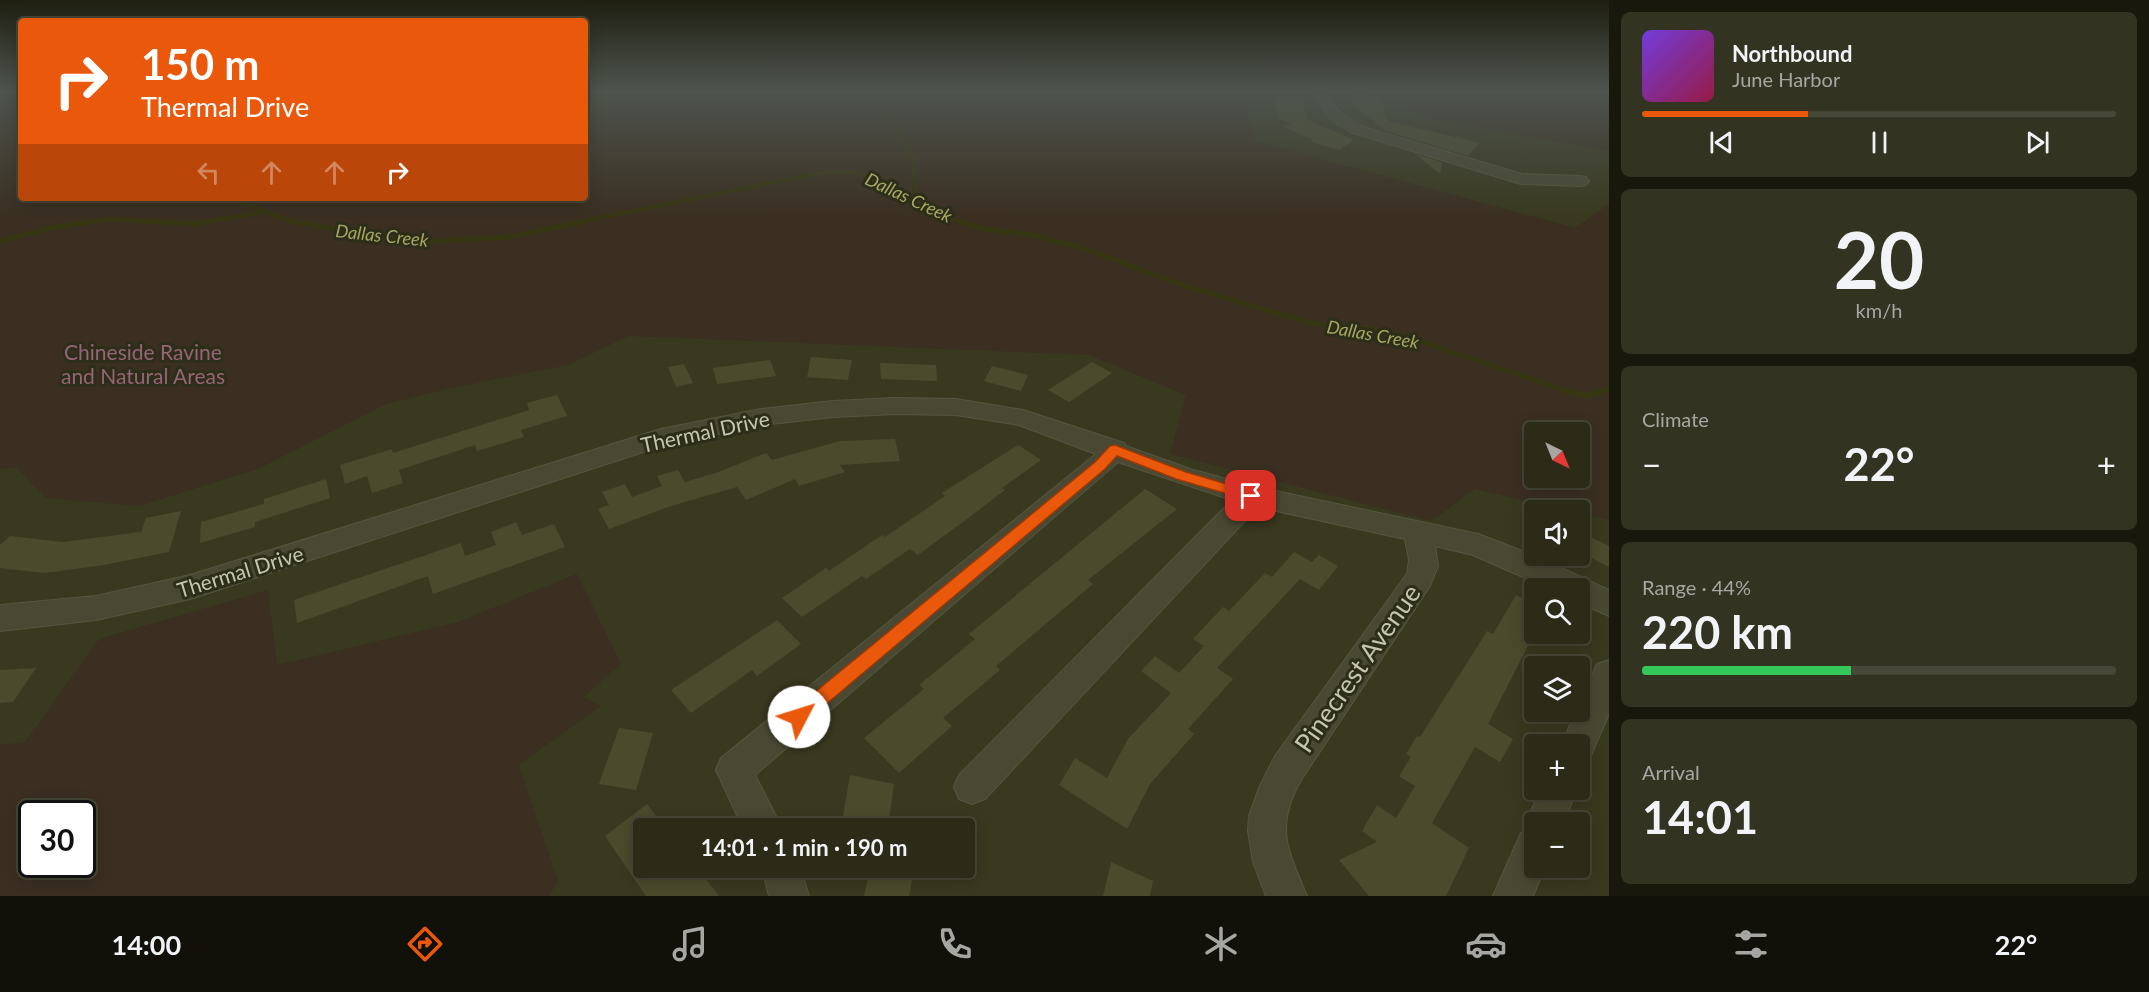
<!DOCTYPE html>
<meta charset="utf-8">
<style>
:root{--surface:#2b2b18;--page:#333321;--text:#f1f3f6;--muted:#a6a7a2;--line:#474737;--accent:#ea580c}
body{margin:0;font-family:Lato,sans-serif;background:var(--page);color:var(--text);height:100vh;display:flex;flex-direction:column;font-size:22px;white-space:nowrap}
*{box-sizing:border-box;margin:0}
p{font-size:20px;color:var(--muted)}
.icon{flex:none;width:33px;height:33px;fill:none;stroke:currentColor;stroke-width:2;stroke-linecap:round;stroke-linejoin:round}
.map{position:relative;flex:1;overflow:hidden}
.panel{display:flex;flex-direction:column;gap:12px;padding:12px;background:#18180d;width:540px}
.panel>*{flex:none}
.banner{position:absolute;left:18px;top:18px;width:570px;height:183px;border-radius:6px;box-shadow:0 3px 15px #0003,0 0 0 2px var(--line);background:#ea580c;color:#fff;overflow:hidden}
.needle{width:39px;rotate:137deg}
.tools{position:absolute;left:1524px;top:422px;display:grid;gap:12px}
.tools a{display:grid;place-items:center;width:66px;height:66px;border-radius:6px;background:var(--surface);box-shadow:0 3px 15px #0003,0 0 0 2px var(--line);font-size:30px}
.speed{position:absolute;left:18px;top:800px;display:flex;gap:12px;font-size:30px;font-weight:700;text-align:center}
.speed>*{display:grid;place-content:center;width:78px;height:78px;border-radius:50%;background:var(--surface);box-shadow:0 3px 15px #0003,0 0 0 2px var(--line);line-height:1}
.speed .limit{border:3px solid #111;border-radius:9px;background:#fff;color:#111}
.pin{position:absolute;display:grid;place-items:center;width:51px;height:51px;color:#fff;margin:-26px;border-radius:12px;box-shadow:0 3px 9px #0006}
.me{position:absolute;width:66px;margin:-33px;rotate:50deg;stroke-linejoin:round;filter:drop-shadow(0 0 4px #0008)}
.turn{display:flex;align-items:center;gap:21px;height:126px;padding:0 24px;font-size:27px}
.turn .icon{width:78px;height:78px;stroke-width:2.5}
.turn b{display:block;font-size:42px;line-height:51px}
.lanes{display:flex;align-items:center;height:57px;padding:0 24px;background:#0003;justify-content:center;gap:30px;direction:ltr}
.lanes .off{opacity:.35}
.big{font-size:45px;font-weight:700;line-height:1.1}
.panel .card{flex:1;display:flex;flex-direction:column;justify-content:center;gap:9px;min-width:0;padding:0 21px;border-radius:9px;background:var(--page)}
.panel .dial{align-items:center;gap:0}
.dial b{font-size:78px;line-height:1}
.song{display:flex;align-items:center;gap:18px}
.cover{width:72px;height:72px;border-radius:9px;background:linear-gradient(135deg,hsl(260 70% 55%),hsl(340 70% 35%))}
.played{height:6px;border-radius:3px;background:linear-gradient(90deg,var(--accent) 35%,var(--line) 35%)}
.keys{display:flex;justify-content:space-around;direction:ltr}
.heat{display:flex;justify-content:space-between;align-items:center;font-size:33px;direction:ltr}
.charge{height:9px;border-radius:4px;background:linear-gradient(90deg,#34c759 44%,var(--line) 0)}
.trip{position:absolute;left:633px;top:818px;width:342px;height:60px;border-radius:6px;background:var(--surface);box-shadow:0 3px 15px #0003,0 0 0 2px var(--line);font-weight:700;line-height:60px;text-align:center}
.tabs{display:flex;height:96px;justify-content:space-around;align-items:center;background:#11110a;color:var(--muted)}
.tabs .icon{width:42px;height:42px}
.tabs .on{color:var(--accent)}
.tabs b{font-size:27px;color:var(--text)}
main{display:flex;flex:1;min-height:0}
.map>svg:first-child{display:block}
.green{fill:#3a2f21;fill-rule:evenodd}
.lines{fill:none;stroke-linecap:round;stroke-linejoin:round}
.stream-far2{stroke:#363613;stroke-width:4}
.stream-far1{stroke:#363613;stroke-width:5}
.stream{stroke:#363613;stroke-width:6}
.building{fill:#4a4b2c}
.minor-casing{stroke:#555640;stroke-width:2}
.minor{fill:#494933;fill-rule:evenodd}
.route{fill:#ea580c;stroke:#983908;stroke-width:1.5}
.labels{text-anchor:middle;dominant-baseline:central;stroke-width:6;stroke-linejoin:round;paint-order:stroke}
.far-water-label{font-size:18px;font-style:italic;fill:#a7a764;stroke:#2d2e19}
.park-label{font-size:21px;fill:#976476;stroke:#2d2e19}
.street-label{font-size:21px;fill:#c5c6ad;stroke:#2d2e19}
.near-street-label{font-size:26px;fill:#c5c6ad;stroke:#2d2e19}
</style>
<main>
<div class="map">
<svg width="1609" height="896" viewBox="0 0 1609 896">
<rect width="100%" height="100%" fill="#393920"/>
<g class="green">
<path d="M585 90H1250L1248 116 1256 141 1575 228 1609 204V520L1580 513V510H1565L1475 489 1432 521 1170 454 1186 395 1089 355 628 336 568 365 447 389 386 404 258 469 139 506 46 498 16 467 0 469V105L21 99V198H585ZM1534 432H1580V477H1534Z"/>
<path d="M1609 90V151L1421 117 1399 90Z"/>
<path d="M577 574 621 664 584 697 601 706 519 765 558 881 549 896H0V745L25 742 99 639 268 590 277 665 458 622ZM32 813H82V864H32Z"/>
</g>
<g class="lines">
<g class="stream-far2">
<path d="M881 90 892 110 901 139 914 160 916 203"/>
<path d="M231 198 293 222"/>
<path d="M86 222 108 219 167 222"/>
<path d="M203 222 266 212"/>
<path d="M580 222 819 173 855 172 872 177 899 195 963 222"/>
</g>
<g class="stream-far1">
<path d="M141 221 194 224 212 221"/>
<path d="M289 221 416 242 509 237 587 221"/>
<path d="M958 221 984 229 1034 235 1089 250 1185 286 1310 323 1366 328 1408 337 1570 392"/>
<path d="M0 241 50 228 96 221"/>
<path d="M1598 392 1609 389"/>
</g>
<path class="stream" d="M1566 391 1586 396 1603 391"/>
</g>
<g class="building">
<path d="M1349 90H1367L1371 99 1380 100 1388 121 1480 143 1468 156 1386 131 1355 107Z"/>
<path d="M1273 98 1302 101 1308 120 1354 140 1339 150 1310 142 1313 140 1283 126 1291 124 1279 118Z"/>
<path d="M1415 154 1442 162 1440 174Z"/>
<path d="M811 357 852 360 848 380 807 377Z"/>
<path d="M770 360 776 376 717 384 713 368Z"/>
<path d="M1092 362 1112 373 1069 402 1048 390Z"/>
<path d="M880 363 936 365 937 381 881 379Z"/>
<path d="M684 364 693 383 676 387 668 367Z"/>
<path d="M992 366 1028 375 1021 391 984 381Z"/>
<path d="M557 395 567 416 521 430 524 437 477 451 475 445 399 470 403 483 372 493 367 476 345 484 340 465 392 449 393 453 529 410 527 403Z"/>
<path d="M895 439 900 461 840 465 845 472 799 486 795 479 746 500 737 487 671 506 609 529 598 509 609 505 602 492 625 484 632 497 662 486 657 476 678 470 685 482 716 473 766 453 772 460 840 441Z"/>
<path d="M1018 445 1041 460 1002 488 1005 490 963 522 918 555 910 549 866 579 862 576 802 617 782 598 826 568 829 571 882 535 885 537 945 496 942 493Z"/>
<path d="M326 479 330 498 255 522V527L200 543 201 522 264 504V499Z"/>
<path d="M1145 489 1177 509 1088 580 1093 584 996 666 1000 670 943 718 952 726 899 773 864 738 924 689 919 685 975 639 969 634Z"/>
<path d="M181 511 169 552 104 565 44 573 0 568V545L10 536 62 542 141 532 146 518Z"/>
<path d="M516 522 522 535 554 524 565 547 433 594 428 576 297 623 294 600 461 543 465 556 496 545 491 532Z"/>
<path d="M1580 532 1609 546V567L1580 552Z"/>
<path d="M1294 552 1312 562 1319 555 1338 566 1319 590 1300 579 1217 668 1233 679 1188 729 1194 734 1150 784 1127 829 1059 785 1075 758 1107 778 1128 739 1171 693 1141 671 1155 656 1179 673 1204 646 1193 639 1223 607 1229 611 1265 573 1272 577Z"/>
<path d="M1516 595 1534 604V634L1488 724 1513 739 1500 762 1475 747 1432 823 1469 848 1446 896H1369L1339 860 1377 842 1362 831 1377 805 1396 818 1415 786 1399 776 1411 757 1406 754 1417 736 1420 737 1487 631 1493 634Z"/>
<path d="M777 620 801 644 757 676 752 670 691 713 671 690Z"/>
<path d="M36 668 13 702 0 703V670Z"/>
<path d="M619 728 653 733 636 790 599 784Z"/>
<path d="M850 775 894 784 888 828H841Z"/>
<path d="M647 804 665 828H644V867H697L719 896H646L605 836Z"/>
<path d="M1111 862 1153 881 1150 896H1103Z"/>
<path d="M870 868 912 880 909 896H864Z"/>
</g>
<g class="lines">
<defs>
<g id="minor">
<path d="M1311 90H1325L1338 110 1360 126 1522 174 1580 176 1586 177 1589 181 1586 185 1580 186 1521 184 1350 132 1327 116Z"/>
<path d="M895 398 956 399 1023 410 1124 443 1126 446 1190 469 1252 486 1478 534 1536 556 1609 590V616L1580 603V588H1548L1473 555 1435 546 1438 566 1430 586 1301 780C1274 828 1288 850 1307 896H1266L1253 862 1248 831 1249 816 1259 788 1275 756 1407 574 1409 560 1405 539 1258 507 985 799 972 804 959 799 954 787 959 775 1232 500 1118 462 755 775 782 828H743L716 770 721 758 1096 454 1019 425 956 415 895 414 833 417 761 425 665 445 190 599 96 620 0 631V605L96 596 190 575 661 429 761 409 833 401Z"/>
<path d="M1609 660V714L1591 755 1580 760V744H1562L1576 711H1580V704L1597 664Z"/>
<path d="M1541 789H1577L1564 822H1534V867H1545L1533 896H1493L1521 833 1529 829 1526 822Z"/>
<path d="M762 867H800L809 896H769Z"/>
</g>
</defs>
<use href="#minor" class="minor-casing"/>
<use href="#minor" class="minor"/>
</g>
<linearGradient id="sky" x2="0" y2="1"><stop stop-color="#1f1f12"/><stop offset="0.42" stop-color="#4e544e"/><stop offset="1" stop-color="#4e544e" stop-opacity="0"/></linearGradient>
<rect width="1609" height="216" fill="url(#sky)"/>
<path class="route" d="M1115 445 1186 472 1257 493 1259 496 1251 501 1176 479 1117 456 1105 469 805 722 799 725 792 722 790 717 792 711 1095 462 1110 446Z"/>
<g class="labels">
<g class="far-water-label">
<text transform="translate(909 197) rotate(25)">Dallas Creek</text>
<text transform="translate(382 235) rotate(6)">Dallas Creek</text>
<text transform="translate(1373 334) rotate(10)">Dallas Creek</text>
</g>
<g class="park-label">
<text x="143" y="351">Chineside Ravine<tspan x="143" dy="24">and Natural Areas</tspan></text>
</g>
<g class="street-label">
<text transform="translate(705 431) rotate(-12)">Thermal Drive</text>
<text transform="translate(240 571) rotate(-17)">Thermal Drive</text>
</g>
<g class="near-street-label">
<text transform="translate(1357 668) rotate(-55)">Pinecrest Avenue</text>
</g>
</g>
</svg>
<div class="tools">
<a><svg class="needle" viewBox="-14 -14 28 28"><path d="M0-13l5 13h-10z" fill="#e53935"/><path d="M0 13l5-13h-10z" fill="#a6a7a2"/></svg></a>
<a><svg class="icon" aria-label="sound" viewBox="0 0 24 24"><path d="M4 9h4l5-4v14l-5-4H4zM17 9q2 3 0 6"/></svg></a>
<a><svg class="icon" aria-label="search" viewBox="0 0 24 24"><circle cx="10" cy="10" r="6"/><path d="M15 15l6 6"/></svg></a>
<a><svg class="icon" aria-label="layers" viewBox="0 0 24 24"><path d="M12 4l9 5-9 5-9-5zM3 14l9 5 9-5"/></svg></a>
<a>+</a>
<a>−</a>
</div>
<div class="speed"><div class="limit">30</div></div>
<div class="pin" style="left:1251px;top:496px;background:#d93025"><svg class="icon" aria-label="arrive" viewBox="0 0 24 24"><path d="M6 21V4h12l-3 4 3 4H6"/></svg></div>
<svg class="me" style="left:799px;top:717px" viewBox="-20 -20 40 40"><circle r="19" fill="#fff"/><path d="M0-13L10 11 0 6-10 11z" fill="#ea580c"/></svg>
<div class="trip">14:01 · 1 min · 190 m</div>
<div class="banner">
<div class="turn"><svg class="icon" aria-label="right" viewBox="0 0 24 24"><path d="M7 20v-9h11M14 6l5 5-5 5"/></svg><div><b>150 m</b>Thermal Drive</div></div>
<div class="lanes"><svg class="icon off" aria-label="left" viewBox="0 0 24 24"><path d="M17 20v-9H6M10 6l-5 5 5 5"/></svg><svg class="icon off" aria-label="ahead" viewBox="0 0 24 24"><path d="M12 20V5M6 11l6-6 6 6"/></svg><svg class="icon off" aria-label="ahead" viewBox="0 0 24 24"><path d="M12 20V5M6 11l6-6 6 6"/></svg><svg class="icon" aria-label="right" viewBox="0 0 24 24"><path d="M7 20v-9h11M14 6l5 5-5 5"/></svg></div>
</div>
</div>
<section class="panel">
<div class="card">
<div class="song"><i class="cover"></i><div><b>Northbound</b><p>June Harbor</p></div></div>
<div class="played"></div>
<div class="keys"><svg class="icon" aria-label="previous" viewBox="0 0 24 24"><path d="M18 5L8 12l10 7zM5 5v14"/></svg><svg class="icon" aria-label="pause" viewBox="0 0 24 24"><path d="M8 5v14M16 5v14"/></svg><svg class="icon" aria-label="next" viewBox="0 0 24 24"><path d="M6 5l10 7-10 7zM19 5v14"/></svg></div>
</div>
<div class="card dial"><b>20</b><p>km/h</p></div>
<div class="card"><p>Climate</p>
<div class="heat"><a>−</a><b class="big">22°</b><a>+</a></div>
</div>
<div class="card"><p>Range · 44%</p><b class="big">220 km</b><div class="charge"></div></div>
<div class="card"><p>Arrival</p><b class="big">14:01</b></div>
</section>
</main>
<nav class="tabs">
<b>14:00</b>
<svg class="icon on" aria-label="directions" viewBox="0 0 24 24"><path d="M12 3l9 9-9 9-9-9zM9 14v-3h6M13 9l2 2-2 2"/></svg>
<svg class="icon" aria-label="music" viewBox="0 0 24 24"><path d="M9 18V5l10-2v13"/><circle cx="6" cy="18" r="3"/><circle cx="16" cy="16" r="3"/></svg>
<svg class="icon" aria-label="phone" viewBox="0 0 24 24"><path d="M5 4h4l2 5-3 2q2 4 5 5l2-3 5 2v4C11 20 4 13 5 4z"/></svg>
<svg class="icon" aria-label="climate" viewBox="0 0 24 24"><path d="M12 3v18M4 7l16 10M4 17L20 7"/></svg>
<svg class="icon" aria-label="car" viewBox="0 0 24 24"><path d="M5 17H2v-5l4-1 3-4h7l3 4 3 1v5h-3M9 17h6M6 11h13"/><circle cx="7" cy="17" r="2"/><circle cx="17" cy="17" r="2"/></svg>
<svg class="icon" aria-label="filters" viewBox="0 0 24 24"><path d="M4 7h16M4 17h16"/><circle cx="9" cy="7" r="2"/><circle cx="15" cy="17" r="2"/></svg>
<b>22°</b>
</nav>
